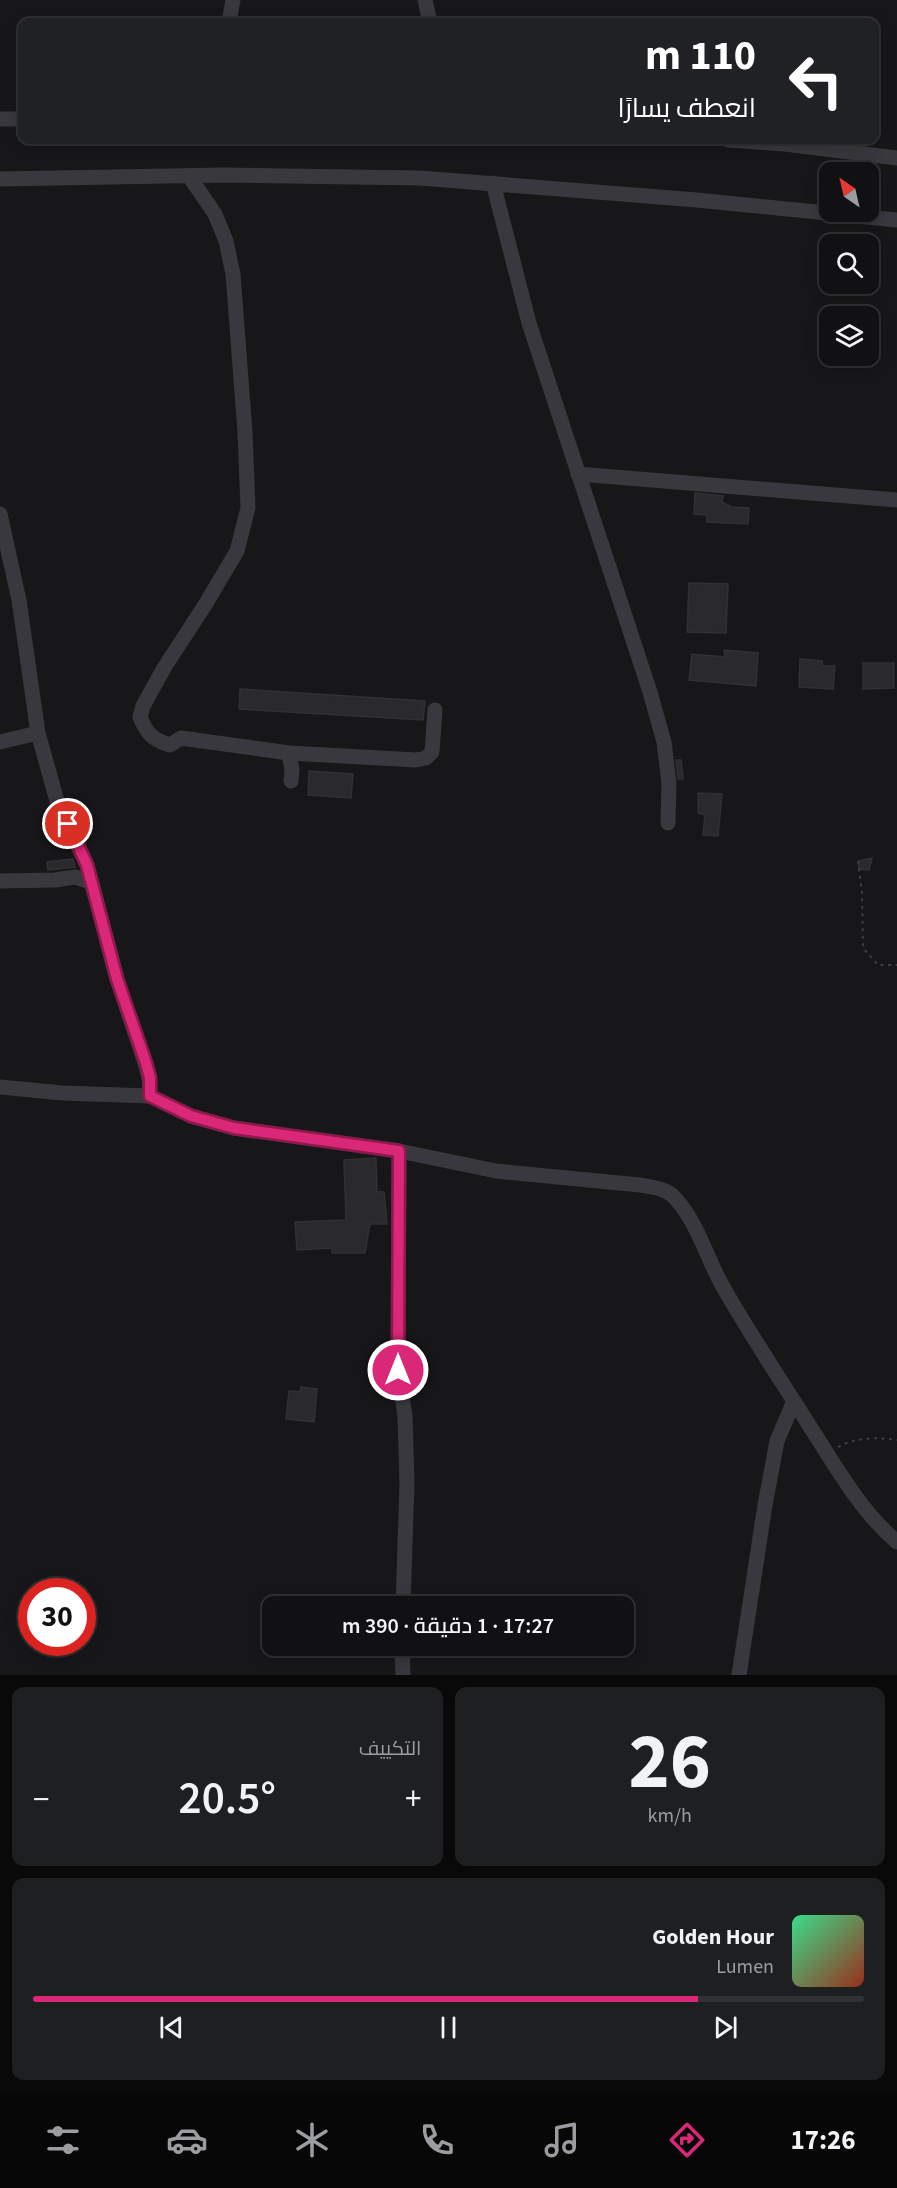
<!DOCTYPE html>
<html lang="ar">
<meta charset="utf-8">
<style>
:root{--surface:#111113;--page:#1e1f21;--text:#f1f3f6;--muted:#9c9da0;--line:#303133;--accent:#db2777}
body{margin:0;font-family:"Source Sans 3",Cairo,sans-serif;background:var(--page);color:var(--text);direction:rtl;height:100vh;display:flex;flex-direction:column;font-size:22px;white-space:nowrap}
*{box-sizing:border-box;margin:0}
p{font-size:20px;color:var(--muted)}
.icon{flex:none;width:33px;height:33px;fill:none;stroke:currentColor;stroke-width:2;stroke-linecap:round;stroke-linejoin:round}
.map{position:relative;height:1675px;overflow:hidden;direction:ltr}
.details{display:flex;flex-direction:column;gap:12px;padding:12px;background:#09090a;flex:1}
.details>*{flex:none}
.guide{position:absolute;left:18px;top:18px;width:861px;height:126px;border-radius:12px;box-shadow:0 3px 15px #0003,0 0 0 2px var(--line);direction:rtl;background:#202124;color:#fff;overflow:hidden}
.needle{width:39px;rotate:326deg}
.fabs{position:absolute;left:819px;top:162px;display:grid;gap:12px}
.fabs a{display:grid;place-items:center;width:60px;height:60px;border-radius:12px;background:var(--surface);box-shadow:0 3px 15px #0003,0 0 0 2px var(--line);font-size:30px}
.speed{position:absolute;left:18px;top:1578px;display:flex;gap:12px;font-size:30px;font-weight:700;text-align:center}
.speed>*{display:grid;place-content:center;width:78px;height:78px;border-radius:50%;background:var(--surface);box-shadow:0 3px 15px #0003,0 0 0 2px var(--line);line-height:1}
.speed .limit{border:9px solid #d22;background:#fff;color:#111}
.pin{position:absolute;display:grid;place-items:center;width:51px;height:51px;color:#fff;margin:-26px;border:3px solid #fff;border-radius:50%;box-shadow:0 2px 6px #0007}
.me{position:absolute;width:66px;margin:-33px;rotate:0deg;stroke-linejoin:round;filter:drop-shadow(0 0 4px #0008)}
.turn{display:flex;align-items:center;gap:21px;height:126px;padding:0 24px;font-size:27px}
.turn .icon{width:78px;height:78px;stroke-width:2.5}
.turn b{display:block;font-size:42px;line-height:51px}
.big{font-size:45px;font-weight:600;line-height:1.1}
.details .widget{flex:1;display:flex;flex-direction:column;justify-content:center;gap:9px;min-width:0;padding:0 21px;border-radius:12px;background:var(--page)}
.details .dial{align-items:center;gap:0}
.dial b{font-size:78px;line-height:1}
.song{display:flex;align-items:center;gap:18px}
.cover{width:72px;height:72px;border-radius:9px;background:linear-gradient(135deg,hsl(150 70% 55%),hsl(10 70% 35%))}
.played{height:6px;border-radius:3px;background:linear-gradient(90deg,var(--accent) 80%,var(--line) 80%)}
.keys{display:flex;justify-content:space-around;direction:ltr}
.heat{display:flex;justify-content:space-between;align-items:center;font-size:33px;direction:ltr}
.details .tiles{flex:1;display:grid;gap:12px;grid-template-columns:1fr 1fr}
.widget:last-child{grid-column:span 2}
.trip{position:absolute;left:262px;top:1596px;width:372px;height:60px;border-radius:12px;background:var(--surface);box-shadow:0 3px 15px #0003,0 0 0 2px var(--line);font-weight:600;line-height:60px;text-align:center;direction:rtl}
.tab-bar{display:flex;height:96px;justify-content:space-around;align-items:center;background:#070708;color:var(--muted)}
.tab-bar .icon{width:42px;height:42px}
.tab-bar .active{color:var(--accent)}
.tab-bar b{font-size:27px;color:var(--text)}
.map>svg:first-child{display:block}
.building{fill:#2a2a2d;stroke:#313135;stroke-width:1.5}
.lines{fill:none;stroke-linecap:round;stroke-linejoin:round}
.path{stroke:#3e3f45;stroke-width:2;stroke-dasharray:3 4.5;stroke-linecap:butt}
.minor{stroke:#38383e;stroke-width:15}
.route-casing{stroke:#8e194d;stroke-width:15}
.route{stroke:#db2777;stroke-width:10}
</style>
<div class="map">
<svg width="897" height="1675" viewBox="0 0 897 1675">
<rect width="100%" height="100%" fill="#171719"/>
<g class="building">
<path d="M695 493 723 496 722 502 731 507 749 508 748 524 707 522V515L694 514Z"/>
<path d="M689 583 728 584 726 633 687 632Z"/>
<path d="M724 650 758 653 756 686 689 680 692 654 725 657Z"/>
<path d="M800 659 822 661V666H835L833 689 799 687Z"/>
<path d="M863 663H894V688L863 689Z"/>
<path d="M240 689 425 701 423 720 239 709Z"/>
<path d="M676 760H681L683 779H678Z"/>
<path d="M309 771 353 774 351 798 308 795Z"/>
<path d="M698 793 722 794 718 836 703 835 705 815 698 813Z"/>
<path d="M872 858 869 870 859 869 858 861Z"/>
<path d="M73 859 75 867 48 870 47 862Z"/>
<path d="M376 1158 377 1192H384L387 1224H370L365 1253H332V1248L297 1250 295 1222 346 1220 344 1160Z"/>
<path d="M301 1387 317 1389 314 1422 286 1419 289 1391 300 1392Z"/>
</g>
<g class="lines">
<g class="path">
<path d="M858 861 862 893 863 948 878 965H897"/>
<path d="M838 1447C857 1437 876 1437 897 1440"/>
</g>
<g class="minor">
<path d="M425 0 430 22"/>
<path d="M229 22 233 0"/>
<path d="M0 119H22"/>
<path d="M728 140 785 144 897 158"/>
<path d="M189 176 215 214 226 241 233 274 245 432 248 508 237 551 205 605 164 668 143 706 140 717C147 734 153 740 170 745L181 738 289 753 292 770 291 781"/>
<path d="M0 179 224 175 420 178 697 200 897 220"/>
<path d="M493 183 529 323 650 692 664 742 669 783 668 823"/>
<path d="M578 474 897 500"/>
<path d="M0 514 19 600 38 733 57 801 87 865 117 979 145 1063 149 1078 150 1096"/>
<path d="M0 742 38 733"/>
<path d="M289 753 416 760 426 758 432 752 435 710"/>
<path d="M0 881 55 880 75 877 91 882"/>
<path d="M0 1087 62 1093 150 1096 191 1116 234 1128 399 1151 496 1171 640 1185C651 1187 665 1188 674 1197 697 1221 706 1256 722 1285 749 1333 780 1379 809 1425 835 1465 860 1511 897 1542"/>
<path d="M399 1151 398 1370 405 1416 407 1484 403 1606"/>
<path d="M402 1646 403 1675"/>
<path d="M739 1675 765 1505 777 1441 794 1401"/>
</g>
</g>
<g class="lines">
<defs>
<path id="route" d="M68 824 87 865 117 979 146 1063 150 1078V1096L191 1116 234 1128 399 1151 398 1370"/>
</defs>
<use href="#route" class="route-casing"/>
<use href="#route" class="route"/>
</g>
</svg>
<div class="fabs">
<a><svg class="needle" viewBox="-14 -14 28 28"><path d="M0-13l5 13h-10z" fill="#e53935"/><path d="M0 13l5-13h-10z" fill="#9c9da0"/></svg></a>
<a><svg class="icon" aria-label="search" viewBox="0 0 24 24"><circle cx="10" cy="10" r="6"/><path d="M15 15l6 6"/></svg></a>
<a><svg class="icon" aria-label="layers" viewBox="0 0 24 24"><path d="M12 4l9 5-9 5-9-5zM3 14l9 5 9-5"/></svg></a>
</div>
<div class="speed"><div class="limit">30</div></div>
<div class="pin" style="left:68px;top:824px;background:#d93025"><svg class="icon" aria-label="arrive" viewBox="0 0 24 24"><path d="M6 21V4h12l-3 4 3 4H6"/></svg></div>
<svg class="me" style="left:398px;top:1370px" viewBox="-20 -20 40 40"><circle r="17" fill="#db2777" stroke="#fff" stroke-width="3"/><path d="M0-11L8 9 0 5-8 9z" fill="#fff"/></svg>
<div class="trip">17:27 · 1 دقيقة · 390 m</div>
<div class="guide">
<div class="turn"><svg class="icon" aria-label="left" viewBox="0 0 24 24"><path d="M17 20v-9H6M10 6l-5 5 5 5"/></svg><div><b>110 m</b>انعطف يسارًا</div></div>
</div>
</div>
<section class="details">
<div class="tiles">
<div class="widget dial"><b>26</b><p>km/h</p></div>
<div class="widget"><p>التكييف</p>
<div class="heat"><a>−</a><b class="big">20.5°</b><a>+</a></div>
</div>
<div class="widget">
<div class="song"><i class="cover"></i><div><b>Golden Hour</b><p>Lumen</p></div></div>
<div class="played"></div>
<div class="keys"><svg class="icon" aria-label="previous" viewBox="0 0 24 24"><path d="M18 5L8 12l10 7zM5 5v14"/></svg><svg class="icon" aria-label="pause" viewBox="0 0 24 24"><path d="M8 5v14M16 5v14"/></svg><svg class="icon" aria-label="next" viewBox="0 0 24 24"><path d="M6 5l10 7-10 7zM19 5v14"/></svg></div>
</div>
</div>
</section>
<nav class="tab-bar">
<b>17:26</b>
<svg class="icon active" aria-label="directions" viewBox="0 0 24 24"><path d="M12 3l9 9-9 9-9-9zM9 14v-3h6M13 9l2 2-2 2"/></svg>
<svg class="icon" aria-label="music" viewBox="0 0 24 24"><path d="M9 18V5l10-2v13"/><circle cx="6" cy="18" r="3"/><circle cx="16" cy="16" r="3"/></svg>
<svg class="icon" aria-label="phone" viewBox="0 0 24 24"><path d="M5 4h4l2 5-3 2q2 4 5 5l2-3 5 2v4C11 20 4 13 5 4z"/></svg>
<svg class="icon" aria-label="climate" viewBox="0 0 24 24"><path d="M12 3v18M4 7l16 10M4 17L20 7"/></svg>
<svg class="icon" aria-label="car" viewBox="0 0 24 24"><path d="M5 17H2v-5l4-1 3-4h7l3 4 3 1v5h-3M9 17h6M6 11h13"/><circle cx="7" cy="17" r="2"/><circle cx="17" cy="17" r="2"/></svg>
<svg class="icon" aria-label="filters" viewBox="0 0 24 24"><path d="M4 7h16M4 17h16"/><circle cx="9" cy="7" r="2"/><circle cx="15" cy="17" r="2"/></svg>
</nav>
